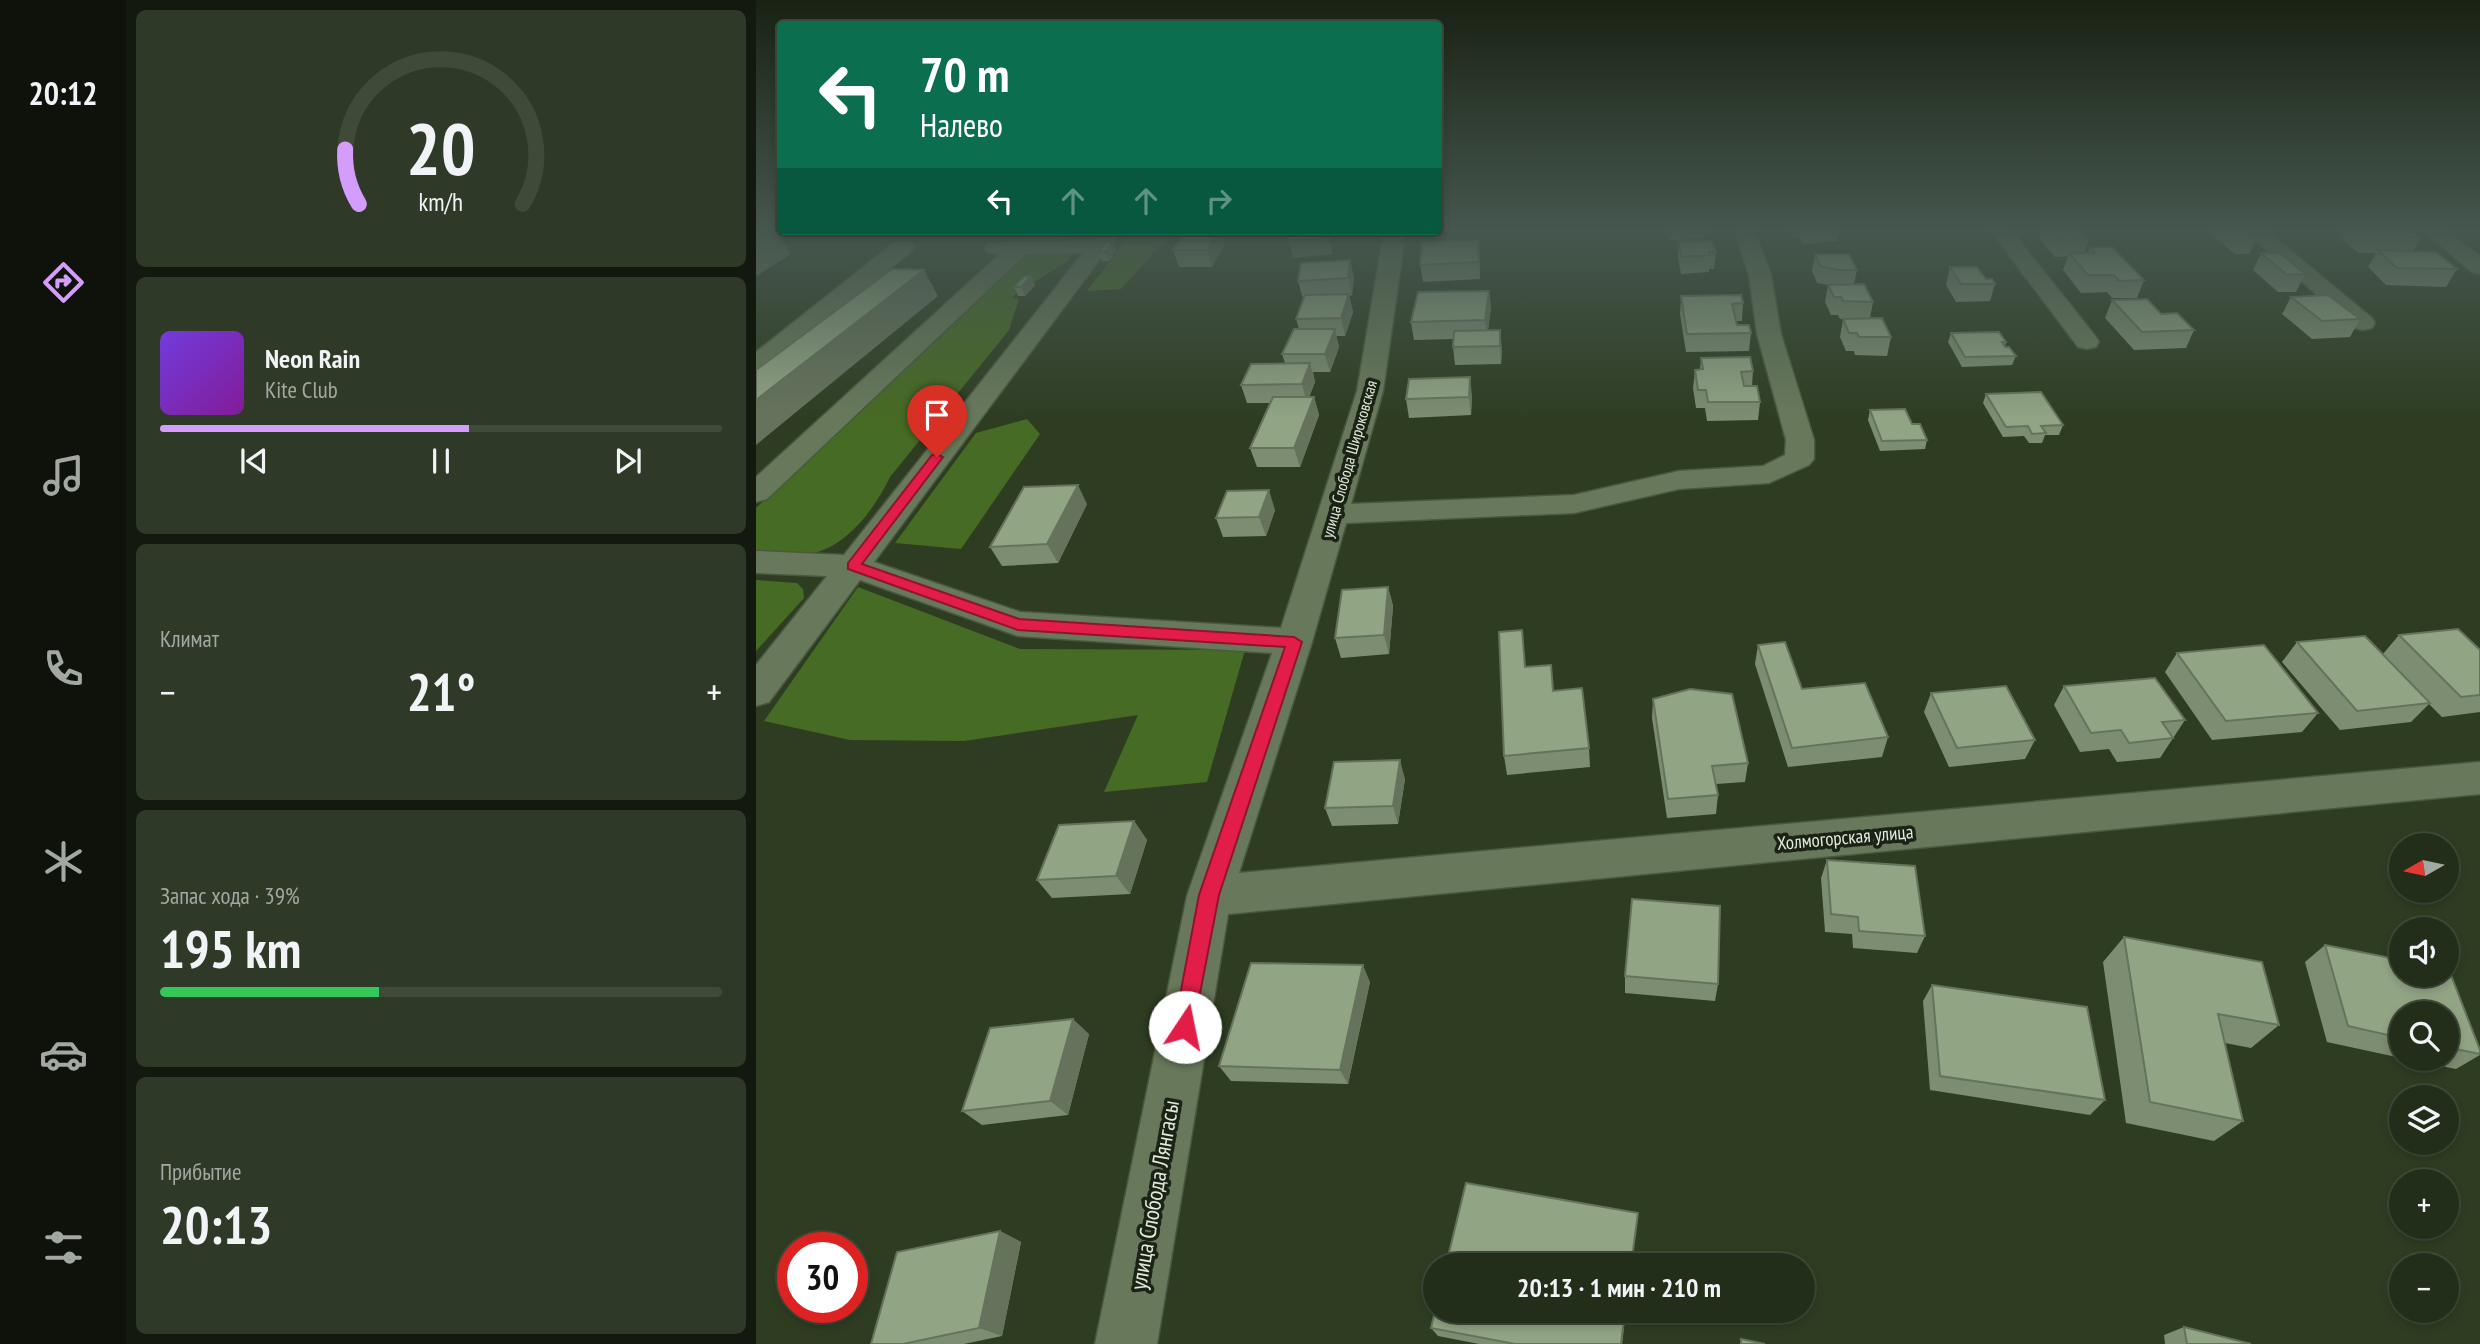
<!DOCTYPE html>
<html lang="ru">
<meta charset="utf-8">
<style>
:root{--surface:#222e1a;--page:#2e3a27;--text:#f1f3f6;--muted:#a2a8a2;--line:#3f4a39;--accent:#d39cfd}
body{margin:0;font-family:"PT Sans Narrow",sans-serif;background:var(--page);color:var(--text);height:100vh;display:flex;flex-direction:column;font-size:26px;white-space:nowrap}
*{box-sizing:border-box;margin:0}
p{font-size:23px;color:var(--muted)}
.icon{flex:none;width:38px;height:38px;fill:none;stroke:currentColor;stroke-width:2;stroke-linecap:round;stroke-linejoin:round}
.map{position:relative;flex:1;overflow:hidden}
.details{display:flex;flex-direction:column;gap:10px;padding:10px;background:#13190e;width:630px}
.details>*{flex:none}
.banner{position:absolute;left:21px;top:21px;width:665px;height:214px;border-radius:7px;box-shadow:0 4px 10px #0003,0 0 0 2px var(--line);background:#0b6e4f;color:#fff;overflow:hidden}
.needle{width:46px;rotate:261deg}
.tools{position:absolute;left:1633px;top:833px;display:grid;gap:14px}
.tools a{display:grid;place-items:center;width:70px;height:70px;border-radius:50%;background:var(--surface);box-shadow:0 4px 10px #0003,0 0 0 2px var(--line);font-size:35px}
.speed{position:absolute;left:21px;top:1232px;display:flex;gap:14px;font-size:35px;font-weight:700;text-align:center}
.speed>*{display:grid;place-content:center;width:91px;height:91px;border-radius:50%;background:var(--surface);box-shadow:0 4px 10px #0003,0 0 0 2px var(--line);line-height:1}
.speed .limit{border:10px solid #d22;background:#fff;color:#111}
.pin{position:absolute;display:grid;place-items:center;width:60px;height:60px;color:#fff;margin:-72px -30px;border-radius:50% 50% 50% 0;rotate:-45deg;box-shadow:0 0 7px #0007}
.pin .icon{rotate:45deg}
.me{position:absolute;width:77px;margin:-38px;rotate:11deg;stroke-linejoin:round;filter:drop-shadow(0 0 5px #0008)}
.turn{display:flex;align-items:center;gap:24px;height:147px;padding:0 28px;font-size:32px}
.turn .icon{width:91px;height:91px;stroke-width:2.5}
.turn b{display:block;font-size:49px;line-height:60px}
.lanes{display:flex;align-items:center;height:66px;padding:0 28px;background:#0003;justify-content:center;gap:35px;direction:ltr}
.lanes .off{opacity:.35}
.big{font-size:52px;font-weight:800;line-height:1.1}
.details .widget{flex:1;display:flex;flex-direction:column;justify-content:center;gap:10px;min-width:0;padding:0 24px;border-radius:10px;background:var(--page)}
.details .dial{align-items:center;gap:0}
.dial svg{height:182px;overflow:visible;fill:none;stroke:var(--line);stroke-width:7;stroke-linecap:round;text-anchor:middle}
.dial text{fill:var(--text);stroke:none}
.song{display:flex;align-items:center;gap:21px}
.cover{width:84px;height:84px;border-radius:10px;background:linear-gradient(135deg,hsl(260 70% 55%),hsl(290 70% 35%))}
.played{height:7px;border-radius:4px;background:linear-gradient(90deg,var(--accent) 55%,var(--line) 55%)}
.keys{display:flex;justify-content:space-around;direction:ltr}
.heat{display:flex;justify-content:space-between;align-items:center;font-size:38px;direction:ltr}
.charge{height:10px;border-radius:5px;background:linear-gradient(90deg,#34c759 39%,var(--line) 0)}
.trip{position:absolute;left:667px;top:1253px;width:392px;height:70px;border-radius:35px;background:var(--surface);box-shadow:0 4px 10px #0003,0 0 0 2px var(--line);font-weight:800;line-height:70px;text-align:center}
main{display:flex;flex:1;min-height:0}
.tab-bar{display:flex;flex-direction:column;width:126px;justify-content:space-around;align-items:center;background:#0e120a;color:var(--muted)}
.tab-bar .icon{width:49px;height:49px}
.tab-bar .on{color:var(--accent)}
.tab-bar b{font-size:32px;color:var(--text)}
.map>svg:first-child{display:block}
.green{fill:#466b24}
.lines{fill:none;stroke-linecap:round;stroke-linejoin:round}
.minor-casing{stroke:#4b5840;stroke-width:3}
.minor{fill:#68795b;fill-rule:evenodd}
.wall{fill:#7d8d72}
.shaded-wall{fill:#66735c}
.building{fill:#91a484;stroke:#66735c;stroke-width:2}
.route{fill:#e11d48;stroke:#92132f;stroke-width:2}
.labels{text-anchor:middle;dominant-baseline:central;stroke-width:7;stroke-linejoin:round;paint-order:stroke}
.far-street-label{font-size:16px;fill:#e2ecdb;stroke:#1b2216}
.street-label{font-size:19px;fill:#e2ecdb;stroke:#1b2216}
.near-street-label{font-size:23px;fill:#e2ecdb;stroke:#1b2216}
</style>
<main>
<nav class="tab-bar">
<b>20:12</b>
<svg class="icon on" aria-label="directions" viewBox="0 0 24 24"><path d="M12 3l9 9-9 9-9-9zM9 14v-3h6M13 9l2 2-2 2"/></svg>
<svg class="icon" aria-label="music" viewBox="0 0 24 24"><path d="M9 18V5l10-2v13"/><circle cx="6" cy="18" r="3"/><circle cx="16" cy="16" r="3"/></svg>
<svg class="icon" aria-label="phone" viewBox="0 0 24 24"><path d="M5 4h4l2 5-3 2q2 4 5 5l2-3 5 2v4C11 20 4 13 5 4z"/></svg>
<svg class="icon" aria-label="climate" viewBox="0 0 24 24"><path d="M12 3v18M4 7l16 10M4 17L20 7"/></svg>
<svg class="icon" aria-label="car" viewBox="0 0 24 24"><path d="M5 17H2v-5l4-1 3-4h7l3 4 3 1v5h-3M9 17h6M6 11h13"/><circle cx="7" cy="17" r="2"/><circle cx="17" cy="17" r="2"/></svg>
<svg class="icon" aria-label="filters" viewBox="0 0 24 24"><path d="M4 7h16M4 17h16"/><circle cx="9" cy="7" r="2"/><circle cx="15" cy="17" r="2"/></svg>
</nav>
<section class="details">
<div class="widget dial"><svg viewBox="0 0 100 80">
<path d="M14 69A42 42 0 1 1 86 69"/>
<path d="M14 69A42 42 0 0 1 8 45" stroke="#d39cfd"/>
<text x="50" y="56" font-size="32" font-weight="700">20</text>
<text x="50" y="72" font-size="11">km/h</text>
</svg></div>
<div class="widget">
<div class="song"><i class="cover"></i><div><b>Neon Rain</b><p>Kite Club</p></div></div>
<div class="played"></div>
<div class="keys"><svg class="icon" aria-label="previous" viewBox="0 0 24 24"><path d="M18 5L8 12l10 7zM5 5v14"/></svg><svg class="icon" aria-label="pause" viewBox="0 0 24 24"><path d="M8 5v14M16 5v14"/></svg><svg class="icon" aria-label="next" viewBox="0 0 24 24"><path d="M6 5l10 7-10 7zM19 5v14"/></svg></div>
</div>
<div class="widget"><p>Климат</p>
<div class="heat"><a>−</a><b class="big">21°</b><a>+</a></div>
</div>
<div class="widget"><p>Запас хода · 39%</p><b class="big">195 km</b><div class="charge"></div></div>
<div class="widget"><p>Прибытие</p><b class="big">20:13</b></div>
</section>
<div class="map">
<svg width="1724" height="1344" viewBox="0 0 1724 1344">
<rect width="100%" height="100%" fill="#2e3d22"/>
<g class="green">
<path d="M276 231H339L318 239 263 243Z"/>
<path d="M377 231H418L365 289 331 291Z"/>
<path d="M307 251 316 254 313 260 277 283H270L256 298 263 299 253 330 134 477C119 508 92 546 55 554 38 558 17 554 0 554V508L260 260 272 253Z"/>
<path d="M271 419 284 434 205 549 139 543 220 433Z"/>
<path d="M0 580 41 583 47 589 48 598 0 651Z"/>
<path d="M102 587 264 649 489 650 451 782 348 792 382 715 208 741 94 740 8 721Z"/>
</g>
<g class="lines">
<defs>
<g id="minor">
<path d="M978 230H998L1015 275 1025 334 1058 440V459L1053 465 1013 483 923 489 818 513 590 523 556 642 483 873 1724 762V794L472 914 401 1344H339L431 896 516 653 262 636 104 580 13 702 0 706V665L71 576 0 573V551L88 555 327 253 270 254 11 499 0 502V477L244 254 232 253 229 248 232 243 337 240 344 231H365L118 562 264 612 525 628 601 391 626 243V231H646L648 243 627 391 595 504 818 495 923 471 1007 466 1029 455 1030 440 1001 334 993 275Z"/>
<path d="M1234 230H1255L1340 337 1343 342 1340 347 1331 349 1322 347Z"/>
<path d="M1488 230H1510L1616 318 1619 323 1616 328 1607 330 1598 328Z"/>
<path d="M1666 230H1689L1724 256V274L1716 272Z"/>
<path d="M147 241 155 242 158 247 155 252 9 370 0 373V352L139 242Z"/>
</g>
</defs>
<use href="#minor" class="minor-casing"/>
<use href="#minor" class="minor"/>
</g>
<g class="wall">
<path d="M910 230H952V233H949L948 239 913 240Z"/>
<path d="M1035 230H1083L1081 241 1048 244 1043 237H1038L1035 233Z"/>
<path d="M1286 230H1324L1333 239 1328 253H1332L1334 247 1388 280 1381 298H1356L1351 292 1325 293 1307 270 1312 256 1299 257 1283 239Z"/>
<path d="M1459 230H1492L1501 237 1493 254H1479L1456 235Z"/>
<path d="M1587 230H1656L1666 237 1657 251 1701 269 1690 287 1630 285 1612 267 1620 253H1602L1583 237Z"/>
<path d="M416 231H465L469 244 456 267H423L417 250 426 236H418Z"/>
<path d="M922 242 960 252 958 269H953V272L925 274 922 258Z"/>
<path d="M360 251 353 261H346L343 252Z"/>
<path d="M1505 253 1549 274 1540 292H1522L1497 270Z"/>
<path d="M1059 254 1101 270 1098 284 1117 302 1114 318 1135 337 1131 356 1099 355 1098 351H1090L1084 337 1087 319H1084L1082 315H1075L1069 302 1072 285 1061 283 1056 271Z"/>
<path d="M724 257V279L667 282 664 265Z"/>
<path d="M1194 267 1230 279 1239 284 1234 301 1200 302 1190 285Z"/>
<path d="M275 276 279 285 269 296H262L258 287Z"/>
<path d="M598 277 596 295 593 296 597 312 589 336H580L583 347 574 372H557L559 382 553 397H558L563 415 544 467H501L494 448 514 403H491L485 385 529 363 526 354 543 329 540 319 547 299 542 281Z"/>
<path d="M733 291 735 308 732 330 746 348 745 364 699 365 697 347 698 339 658 340 655 322Z"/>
<path d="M925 296 987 303 986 321H980L981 325 995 333 993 351 930 352 924 314Z"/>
<path d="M1535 297 1604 319 1594 337 1556 339 1526 314Z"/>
<path d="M1356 300 1438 330 1430 348 1378 350 1349 318Z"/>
<path d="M1195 333 1250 342 1249 347 1260 356 1256 365 1206 367 1192 342Z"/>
<path d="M945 358 997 371 996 386 1004 402 1002 420 951 421 949 408H940L937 388 939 370 944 369Z"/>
<path d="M1230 394 1307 425 1303 435H1289L1286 443H1273L1268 436 1247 437 1227 403Z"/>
<path d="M716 395 715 415 653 418 650 399Z"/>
<path d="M1114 410 1156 424 1171 440 1169 449 1124 451 1112 420Z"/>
<path d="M331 504 302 563 246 566 234 547Z"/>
<path d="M519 510 510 536 467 537 460 518Z"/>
<path d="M632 587 637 606 633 654 585 658 579 638Z"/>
<path d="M1643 635 1724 650V712L1686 717 1673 704 1655 722 1584 730 1526 662 1541 642 1627 654Z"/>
<path d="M1002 645 1046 689 1132 737 1126 757 1032 767 999 664Z"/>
<path d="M1421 653 1562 713 1546 732 1456 740 1409 672Z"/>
<path d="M770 667 833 748 834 767 751 775 748 756Z"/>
<path d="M1308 686 1429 720 1404 758 1361 762 1353 749 1324 752 1298 705Z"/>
<path d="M1175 693 1279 740 1269 759 1193 767 1168 712Z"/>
<path d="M897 699 992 763 989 782 960 784 962 795 960 814 911 818 896 718Z"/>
<path d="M649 779 642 824 576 826 569 808Z"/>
<path d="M378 821 391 840 374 894 296 898 281 880Z"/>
<path d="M1071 860 1169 936 1161 953 1097 948 1096 934 1069 932 1065 878Z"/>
<path d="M1368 937 1523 1025 1495 1048 1469 1043 1487 1121 1458 1141 1370 1123 1347 962Z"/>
<path d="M1569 945 1645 960V975H1690V970H1693L1724 1050V1055L1700 1069 1649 1059H1690V1013H1645V1058L1571 1042 1549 962Z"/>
<path d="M869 976 962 984 959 1001 869 993Z"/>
<path d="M614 982 592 1084 475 1081 463 1066Z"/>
<path d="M1176 985 1349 1100 1334 1115 1174 1090 1167 1001Z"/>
<path d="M333 1034 312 1115 226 1125 206 1111Z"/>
<path d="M244 1231 265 1242 246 1336 208 1344H115Z"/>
<path d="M870 1311 866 1344H723L682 1336 675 1328Z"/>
<path d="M1428 1327 1495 1344H1409L1408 1335Z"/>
</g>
<g class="shaded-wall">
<path d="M2 230H19L35 254 0 276V231Z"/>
<path d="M462 231H465L469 244 456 267 451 250Z"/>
<path d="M574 231 576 254 537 258 533 241Z"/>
<path d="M722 240 724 257V279L723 262Z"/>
<path d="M357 242 360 251 353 261 349 252Z"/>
<path d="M594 260 598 277 596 295 592 278Z"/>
<path d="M168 270 182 296 0 445V400Z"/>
<path d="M275 276 279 285 269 296 265 287Z"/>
<path d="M733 291 735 308 731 338 729 320Z"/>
<path d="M593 294 597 312 589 336 585 318Z"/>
<path d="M579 329 583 347 574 372 569 354Z"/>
<path d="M744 330 746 348 745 364 744 346Z"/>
<path d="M554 363 559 382 551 403 546 384Z"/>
<path d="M714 377 716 395 715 415 713 397Z"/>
<path d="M558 397 563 415 544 467 538 448Z"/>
<path d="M322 485 331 504 302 563 291 544Z"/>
<path d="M513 490 519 510 510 536 503 517Z"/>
<path d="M632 587 637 606 633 654 628 635Z"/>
<path d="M644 760 649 779 642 824 637 806Z"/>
<path d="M378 821 391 840 374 894 360 876Z"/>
<path d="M607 965 614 982 592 1084 584 1070Z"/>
<path d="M317 1019 333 1034 312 1115 294 1101Z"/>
<path d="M244 1231 265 1242 246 1336 223 1328Z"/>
</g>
<g class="building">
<path d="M1295 230H1324L1333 239 1305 240Z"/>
<path d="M1478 230H1492L1501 237H1487Z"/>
<path d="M1603 230H1656L1666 237 1611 236Z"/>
<path d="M430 231H462L451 250H417Z"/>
<path d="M533 231H572L573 237 533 241Z"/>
<path d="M722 240 723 262 664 265 666 242Z"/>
<path d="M956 241 960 252H953L954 255 926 257 922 242Z"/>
<path d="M350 242H357L349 252H343Z"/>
<path d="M1334 247H1356L1388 280 1363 281 1358 275H1332L1313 253H1339Z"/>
<path d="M1622 250 1680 252 1701 269 1641 268Z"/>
<path d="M1505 253H1524L1549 274 1531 275Z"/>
<path d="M1059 254H1093L1101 270H1083L1064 266Z"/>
<path d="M594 260 592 278 542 281 545 263Z"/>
<path d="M1194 267H1221L1230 279H1236L1239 284H1205Z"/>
<path d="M136 269 168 270 0 400V370Z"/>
<path d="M268 276H275L265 287H258Z"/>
<path d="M1108 284 1117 302 1087 301 1085 297H1078L1072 285Z"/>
<path d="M733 291 729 320 655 322 662 292Z"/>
<path d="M593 294 585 318 540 319 549 295Z"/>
<path d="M985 295 987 303 976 304 981 325H993L995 333 931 334 925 296Z"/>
<path d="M1572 295 1604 319 1566 321 1535 297Z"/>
<path d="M1391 299 1405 314 1421 313 1438 330 1386 332 1356 300Z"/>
<path d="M1126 318 1135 337H1103L1101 333H1093L1087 319Z"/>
<path d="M538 329H579L569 354H526Z"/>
<path d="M744 330V346L697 347 698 331Z"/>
<path d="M1243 332 1250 342H1246L1249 347H1253L1260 356 1209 357 1195 333Z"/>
<path d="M994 357 997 371 985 372 988 386H1001L1004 402H952L950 390H942L939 370 947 369 945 358Z"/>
<path d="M554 363 546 384 485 385 495 364Z"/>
<path d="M714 377 713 397 650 399 653 379Z"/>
<path d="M1285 392 1307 425 1285 426 1290 433 1276 434 1272 426 1250 427 1230 394Z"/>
<path d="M517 397H558L538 448H494Z"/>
<path d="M1149 409 1156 424H1164L1171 440 1126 441 1114 410Z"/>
<path d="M322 485 291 544 234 547 268 487Z"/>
<path d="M513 490 503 517 460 518 471 491Z"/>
<path d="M632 587 628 635 579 638 586 590Z"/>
<path d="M1702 629 1724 650V695L1705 697 1643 635Z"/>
<path d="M766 630 769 667 795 665 797 691 826 688 833 748 748 756 743 632Z"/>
<path d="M1609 636 1674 703 1601 711 1541 642Z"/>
<path d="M1029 642 1046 689 1109 683 1132 737 1036 748 1002 645Z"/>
<path d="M1508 645 1562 713 1470 721 1421 653Z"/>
<path d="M1399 678 1429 720 1406 722 1417 738 1373 743 1365 730 1335 733 1308 686Z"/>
<path d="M1250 686 1279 740 1201 748 1175 693Z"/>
<path d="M934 689 976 694 992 763 956 766 962 795 912 799 897 699Z"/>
<path d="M644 760 637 806 569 808 578 762Z"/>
<path d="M378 821 360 876 281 880 303 825Z"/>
<path d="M1071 860 1159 866 1169 936 1103 931 1102 917 1075 914Z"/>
<path d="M876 899 964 906 962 984 869 976Z"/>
<path d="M1368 937 1506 962 1523 1025 1462 1014 1487 1121 1394 1102Z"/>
<path d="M1569 945 1645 960V975H1690V970H1693L1724 1050V1054L1690 1047V1013H1645V1038L1592 1026Z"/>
<path d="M495 963 607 965 584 1070 463 1066Z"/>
<path d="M1176 985 1331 1007 1349 1100 1184 1076Z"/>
<path d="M317 1019 294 1101 206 1111 234 1028Z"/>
<path d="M710 1183 882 1213 875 1265H690Z"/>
<path d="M244 1231 223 1328 147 1344H115L141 1252Z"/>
<path d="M679 1311H869L865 1344H759L675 1328Z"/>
<path d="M1428 1327 1495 1344H1431Z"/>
<path d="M985 1339 1009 1344H985Z"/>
</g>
<linearGradient id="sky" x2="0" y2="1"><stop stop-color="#192213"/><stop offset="0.55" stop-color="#46574f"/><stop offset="1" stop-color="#46574f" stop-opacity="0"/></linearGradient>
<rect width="1724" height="418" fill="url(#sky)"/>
<path class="route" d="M181 454 187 457 106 564 263 619 538 637 546 642 463 895 436 1035 429 1038 421 1035 418 1027 443 895 529 647 262 630 92 569V563L176 455Z"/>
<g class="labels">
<g class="far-street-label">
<text transform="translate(593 459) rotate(-74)">улица Слобода Широковская</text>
</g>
<g class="street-label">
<text transform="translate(1089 837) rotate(-5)">Холмогорская улица</text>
</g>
<g class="near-street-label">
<text transform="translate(398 1195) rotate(-80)">улица Слобода Лянгасы</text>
</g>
</g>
</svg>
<div class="tools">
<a><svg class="needle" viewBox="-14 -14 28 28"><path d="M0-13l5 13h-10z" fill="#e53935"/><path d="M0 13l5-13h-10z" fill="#a2a8a2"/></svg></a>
<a><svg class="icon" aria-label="sound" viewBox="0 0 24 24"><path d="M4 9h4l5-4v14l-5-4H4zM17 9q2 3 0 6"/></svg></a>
<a><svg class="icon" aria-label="search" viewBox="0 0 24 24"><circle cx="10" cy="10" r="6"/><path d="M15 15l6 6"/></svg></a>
<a><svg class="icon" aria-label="layers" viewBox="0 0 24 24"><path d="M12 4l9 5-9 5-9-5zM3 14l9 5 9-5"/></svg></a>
<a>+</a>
<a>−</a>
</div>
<div class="speed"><div class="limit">30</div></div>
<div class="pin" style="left:181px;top:457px;background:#d93025"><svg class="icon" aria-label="arrive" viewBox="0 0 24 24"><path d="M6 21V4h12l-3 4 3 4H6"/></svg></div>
<svg class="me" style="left:429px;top:1027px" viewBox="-20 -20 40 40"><circle r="19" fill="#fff"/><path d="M0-13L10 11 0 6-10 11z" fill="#e11d48"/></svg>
<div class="trip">20:13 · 1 мин · 210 m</div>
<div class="banner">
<div class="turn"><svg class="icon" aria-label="left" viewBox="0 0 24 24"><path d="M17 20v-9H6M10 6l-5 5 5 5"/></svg><div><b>70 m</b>Налево</div></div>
<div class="lanes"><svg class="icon" aria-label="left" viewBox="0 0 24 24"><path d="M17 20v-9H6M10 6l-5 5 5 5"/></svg><svg class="icon off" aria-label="ahead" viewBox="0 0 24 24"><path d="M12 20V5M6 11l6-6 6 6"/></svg><svg class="icon off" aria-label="ahead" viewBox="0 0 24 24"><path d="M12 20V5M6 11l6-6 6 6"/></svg><svg class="icon off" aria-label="right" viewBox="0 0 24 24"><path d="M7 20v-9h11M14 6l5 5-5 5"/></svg></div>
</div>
</div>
</main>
